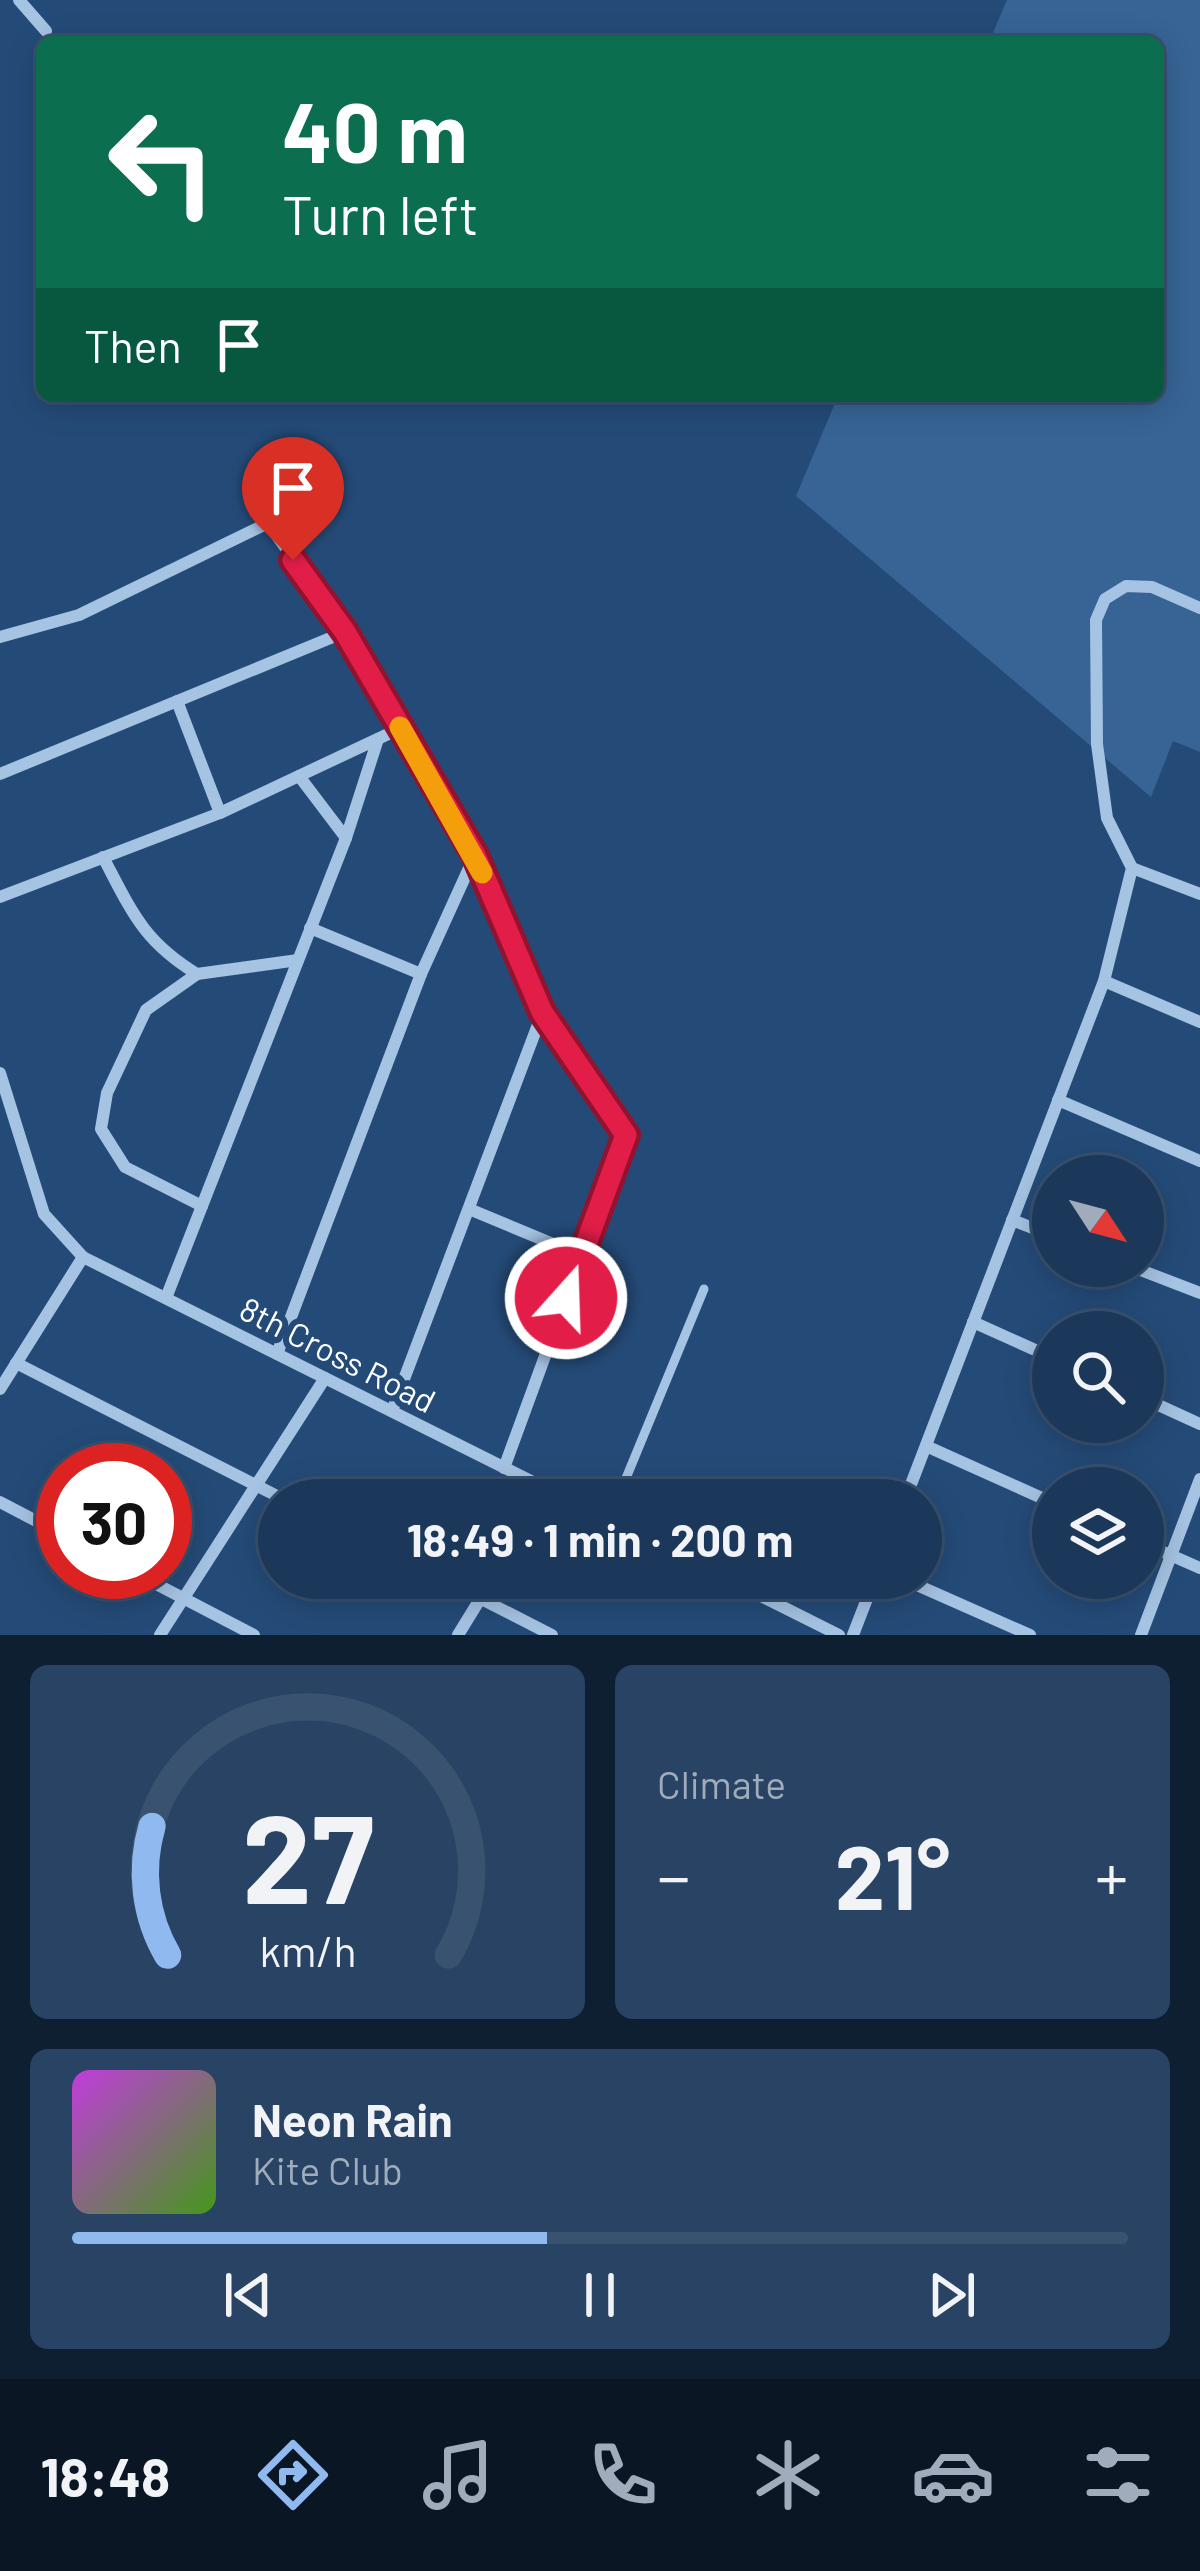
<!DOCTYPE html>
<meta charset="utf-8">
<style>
:root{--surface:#1b385a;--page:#284363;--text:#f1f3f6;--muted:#a0acbb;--line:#395270;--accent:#90b9f0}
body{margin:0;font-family:Barlow,sans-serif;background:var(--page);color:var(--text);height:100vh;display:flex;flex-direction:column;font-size:45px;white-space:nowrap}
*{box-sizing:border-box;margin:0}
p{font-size:39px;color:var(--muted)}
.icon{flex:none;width:66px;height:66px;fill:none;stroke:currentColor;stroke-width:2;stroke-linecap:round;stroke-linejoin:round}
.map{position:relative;height:1635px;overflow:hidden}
.sheet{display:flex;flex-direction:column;gap:30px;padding:30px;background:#0f1f32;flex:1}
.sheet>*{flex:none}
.banner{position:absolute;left:36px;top:36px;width:1128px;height:366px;border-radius:18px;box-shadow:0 6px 30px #0003,0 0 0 3px var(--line);background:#0b6e4f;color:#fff;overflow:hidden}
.needle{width:78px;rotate:126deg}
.tools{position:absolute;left:1032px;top:1155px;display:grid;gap:24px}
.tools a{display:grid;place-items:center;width:132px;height:132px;border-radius:50%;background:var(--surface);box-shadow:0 6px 30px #0003,0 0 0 3px var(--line);font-size:60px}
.speed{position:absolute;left:36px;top:1443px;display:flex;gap:24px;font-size:60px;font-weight:700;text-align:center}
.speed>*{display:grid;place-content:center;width:156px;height:156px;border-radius:50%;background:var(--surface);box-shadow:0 6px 30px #0003,0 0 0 3px var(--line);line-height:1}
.speed .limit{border:18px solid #d22;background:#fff;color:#111}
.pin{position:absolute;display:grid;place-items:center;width:102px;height:102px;color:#fff;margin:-123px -51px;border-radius:50% 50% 50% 0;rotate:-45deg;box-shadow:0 0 12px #0007}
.pin .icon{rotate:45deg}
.me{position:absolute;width:132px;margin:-66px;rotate:20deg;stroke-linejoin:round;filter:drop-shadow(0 0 9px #0008)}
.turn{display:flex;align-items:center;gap:42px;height:252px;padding:0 48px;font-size:54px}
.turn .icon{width:156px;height:156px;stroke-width:2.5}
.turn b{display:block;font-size:84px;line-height:102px}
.then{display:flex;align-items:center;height:114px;padding:0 48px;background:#0003;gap:24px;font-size:45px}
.big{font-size:90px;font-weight:700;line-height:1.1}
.sheet .widget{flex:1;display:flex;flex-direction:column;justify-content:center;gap:18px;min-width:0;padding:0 42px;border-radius:18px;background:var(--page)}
.sheet .dial{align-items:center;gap:0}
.dial svg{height:312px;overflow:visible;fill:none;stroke:var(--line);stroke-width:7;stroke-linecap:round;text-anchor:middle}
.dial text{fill:var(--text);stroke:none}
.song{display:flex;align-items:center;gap:36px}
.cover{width:144px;height:144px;border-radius:18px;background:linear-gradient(135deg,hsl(290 70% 55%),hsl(100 70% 35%))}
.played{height:12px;border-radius:6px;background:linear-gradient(90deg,var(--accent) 45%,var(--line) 45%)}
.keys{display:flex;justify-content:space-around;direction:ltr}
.heat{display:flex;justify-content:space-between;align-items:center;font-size:66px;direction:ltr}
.sheet .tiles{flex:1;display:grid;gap:30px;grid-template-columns:1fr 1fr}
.widget:last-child{grid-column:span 2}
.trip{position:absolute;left:258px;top:1479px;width:684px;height:120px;border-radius:60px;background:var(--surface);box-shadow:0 6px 30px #0003,0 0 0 3px var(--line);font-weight:700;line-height:120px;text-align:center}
.tabs{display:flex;height:192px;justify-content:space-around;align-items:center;background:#0b1624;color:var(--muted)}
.tabs .icon{width:84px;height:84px}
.tabs .on{color:var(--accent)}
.tabs b{font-size:54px;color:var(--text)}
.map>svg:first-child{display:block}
.grass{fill:#376495}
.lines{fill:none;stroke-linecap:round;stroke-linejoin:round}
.lane{stroke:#a5c3e3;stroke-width:9}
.street{stroke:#a5c3e3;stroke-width:12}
.route-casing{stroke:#92132f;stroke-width:30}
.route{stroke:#e11d48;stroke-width:21}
.slow{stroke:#f59e0b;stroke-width:21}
.labels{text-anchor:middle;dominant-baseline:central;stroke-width:12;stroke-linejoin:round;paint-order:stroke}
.street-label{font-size:33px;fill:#fff;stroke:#244b78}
</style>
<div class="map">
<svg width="1200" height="1635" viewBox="0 0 1200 1635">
<rect width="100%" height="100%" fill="#244b78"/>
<path class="grass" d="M1007 0H1200V752L1173 741 1151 797 796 496 838 396H1158V42H989Z"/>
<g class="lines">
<path class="lane" d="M617 1500 704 1289"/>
<g class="street">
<path d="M19 0 46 31"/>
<path d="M0 637 79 615 268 523 345 632"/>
<path d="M177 701 220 813"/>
<path d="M0 774 345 632 475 855"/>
<path d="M299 776 346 838"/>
<path d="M103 857C132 912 143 941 197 974L298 960"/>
<path d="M1132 868 1200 894"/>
<path d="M0 897 220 813 401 728"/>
<path d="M197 974 146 1010 107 1093 101 1129 125 1167 202 1206"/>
<path d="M1104 981 1200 1022"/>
<path d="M0 1073 44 1214 83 1257 569 1500"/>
<path d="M1058 1100 1200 1161"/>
<path d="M469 1209 582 1256"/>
<path d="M1012 1220 1053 1236"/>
<path d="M1130 1266 1200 1293"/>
<path d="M166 1298 346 838 378 739"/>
<path d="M973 1322 1053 1358"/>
<path d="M277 1354 421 974 310 928"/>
<path d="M16 1363 285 1500"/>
<path d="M0 1389 83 1257"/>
<path d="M1143 1398 1200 1424"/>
<path d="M392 1411 542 1014 475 855 421 974"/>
<path d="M926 1446 1053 1503"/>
<path d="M504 1468 626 1135 542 1012"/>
<path d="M905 1500 1104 981 1132 868 1107 818 1097 744 1096 620 1105 599 1126 586 1152 587 1200 608"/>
<path d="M0 1502 63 1535"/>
<path d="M1143 1543 1200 1568"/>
<path d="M133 1572 254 1635"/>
<path d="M440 1578 552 1635"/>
<path d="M725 1578 839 1635"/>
<path d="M901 1578 1030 1635"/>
<path d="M160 1635 325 1378"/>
<path d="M458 1635 493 1578"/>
<path d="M853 1635 875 1578"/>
<path d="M1141 1635 1200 1479"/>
</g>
</g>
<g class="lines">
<defs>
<path id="route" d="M293 560 345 632 475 855 542 1012 626 1135 566 1298"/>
</defs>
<use href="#route" class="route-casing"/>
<use href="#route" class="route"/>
<path class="slow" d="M400 727 482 873"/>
</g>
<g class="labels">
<g class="street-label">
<text transform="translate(338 1354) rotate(27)">8th Cross Road</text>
</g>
</g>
</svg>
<div class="tools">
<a><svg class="needle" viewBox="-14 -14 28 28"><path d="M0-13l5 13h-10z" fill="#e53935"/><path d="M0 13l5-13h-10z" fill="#a0acbb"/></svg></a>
<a><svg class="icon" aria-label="search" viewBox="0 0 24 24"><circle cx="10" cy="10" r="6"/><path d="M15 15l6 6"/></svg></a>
<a><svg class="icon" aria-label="layers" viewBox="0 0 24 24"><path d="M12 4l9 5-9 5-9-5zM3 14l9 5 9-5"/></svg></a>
</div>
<div class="speed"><div class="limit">30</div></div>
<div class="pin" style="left:293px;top:560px;background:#d93025"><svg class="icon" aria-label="arrive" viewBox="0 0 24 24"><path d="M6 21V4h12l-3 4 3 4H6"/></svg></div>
<svg class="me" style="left:566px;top:1298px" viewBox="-20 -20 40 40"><circle r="17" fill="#e11d48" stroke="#fff" stroke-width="3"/><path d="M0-11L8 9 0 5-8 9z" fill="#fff"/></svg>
<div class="trip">18:49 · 1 min · 200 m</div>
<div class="banner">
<div class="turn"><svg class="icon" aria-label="left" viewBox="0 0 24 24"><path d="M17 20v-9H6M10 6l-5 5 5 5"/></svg><div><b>40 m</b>Turn left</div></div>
<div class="then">Then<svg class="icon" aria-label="arrive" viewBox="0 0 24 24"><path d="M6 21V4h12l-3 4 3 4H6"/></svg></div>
</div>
</div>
<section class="sheet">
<div class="tiles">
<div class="widget dial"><svg viewBox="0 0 100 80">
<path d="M14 69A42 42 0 1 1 86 69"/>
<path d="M14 69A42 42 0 0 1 10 36" stroke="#90b9f0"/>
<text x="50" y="56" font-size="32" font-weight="700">27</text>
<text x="50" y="72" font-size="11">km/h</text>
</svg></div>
<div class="widget"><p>Climate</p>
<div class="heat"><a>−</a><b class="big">21°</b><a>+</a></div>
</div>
<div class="widget">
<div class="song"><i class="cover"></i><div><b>Neon Rain</b><p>Kite Club</p></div></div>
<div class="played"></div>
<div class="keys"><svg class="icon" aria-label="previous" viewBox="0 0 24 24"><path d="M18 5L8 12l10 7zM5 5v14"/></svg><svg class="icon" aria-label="pause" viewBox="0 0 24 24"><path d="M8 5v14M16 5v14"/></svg><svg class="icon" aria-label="next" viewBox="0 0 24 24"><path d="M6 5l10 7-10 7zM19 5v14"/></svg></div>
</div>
</div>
</section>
<nav class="tabs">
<b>18:48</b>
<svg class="icon on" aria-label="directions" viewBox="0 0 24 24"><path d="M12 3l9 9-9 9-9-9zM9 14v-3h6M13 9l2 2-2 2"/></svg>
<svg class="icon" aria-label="music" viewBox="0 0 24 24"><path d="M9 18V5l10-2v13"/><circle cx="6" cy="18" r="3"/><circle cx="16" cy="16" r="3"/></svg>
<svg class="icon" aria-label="phone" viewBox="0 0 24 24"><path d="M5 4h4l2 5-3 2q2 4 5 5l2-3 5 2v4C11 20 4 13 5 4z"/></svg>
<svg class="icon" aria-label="climate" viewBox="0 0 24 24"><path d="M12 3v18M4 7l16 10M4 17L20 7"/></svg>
<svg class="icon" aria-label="car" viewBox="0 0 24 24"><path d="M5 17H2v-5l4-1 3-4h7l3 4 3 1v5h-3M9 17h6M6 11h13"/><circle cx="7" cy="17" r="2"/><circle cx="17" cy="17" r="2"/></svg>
<svg class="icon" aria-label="filters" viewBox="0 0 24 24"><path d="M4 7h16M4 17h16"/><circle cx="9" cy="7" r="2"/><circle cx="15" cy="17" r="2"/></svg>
</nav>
